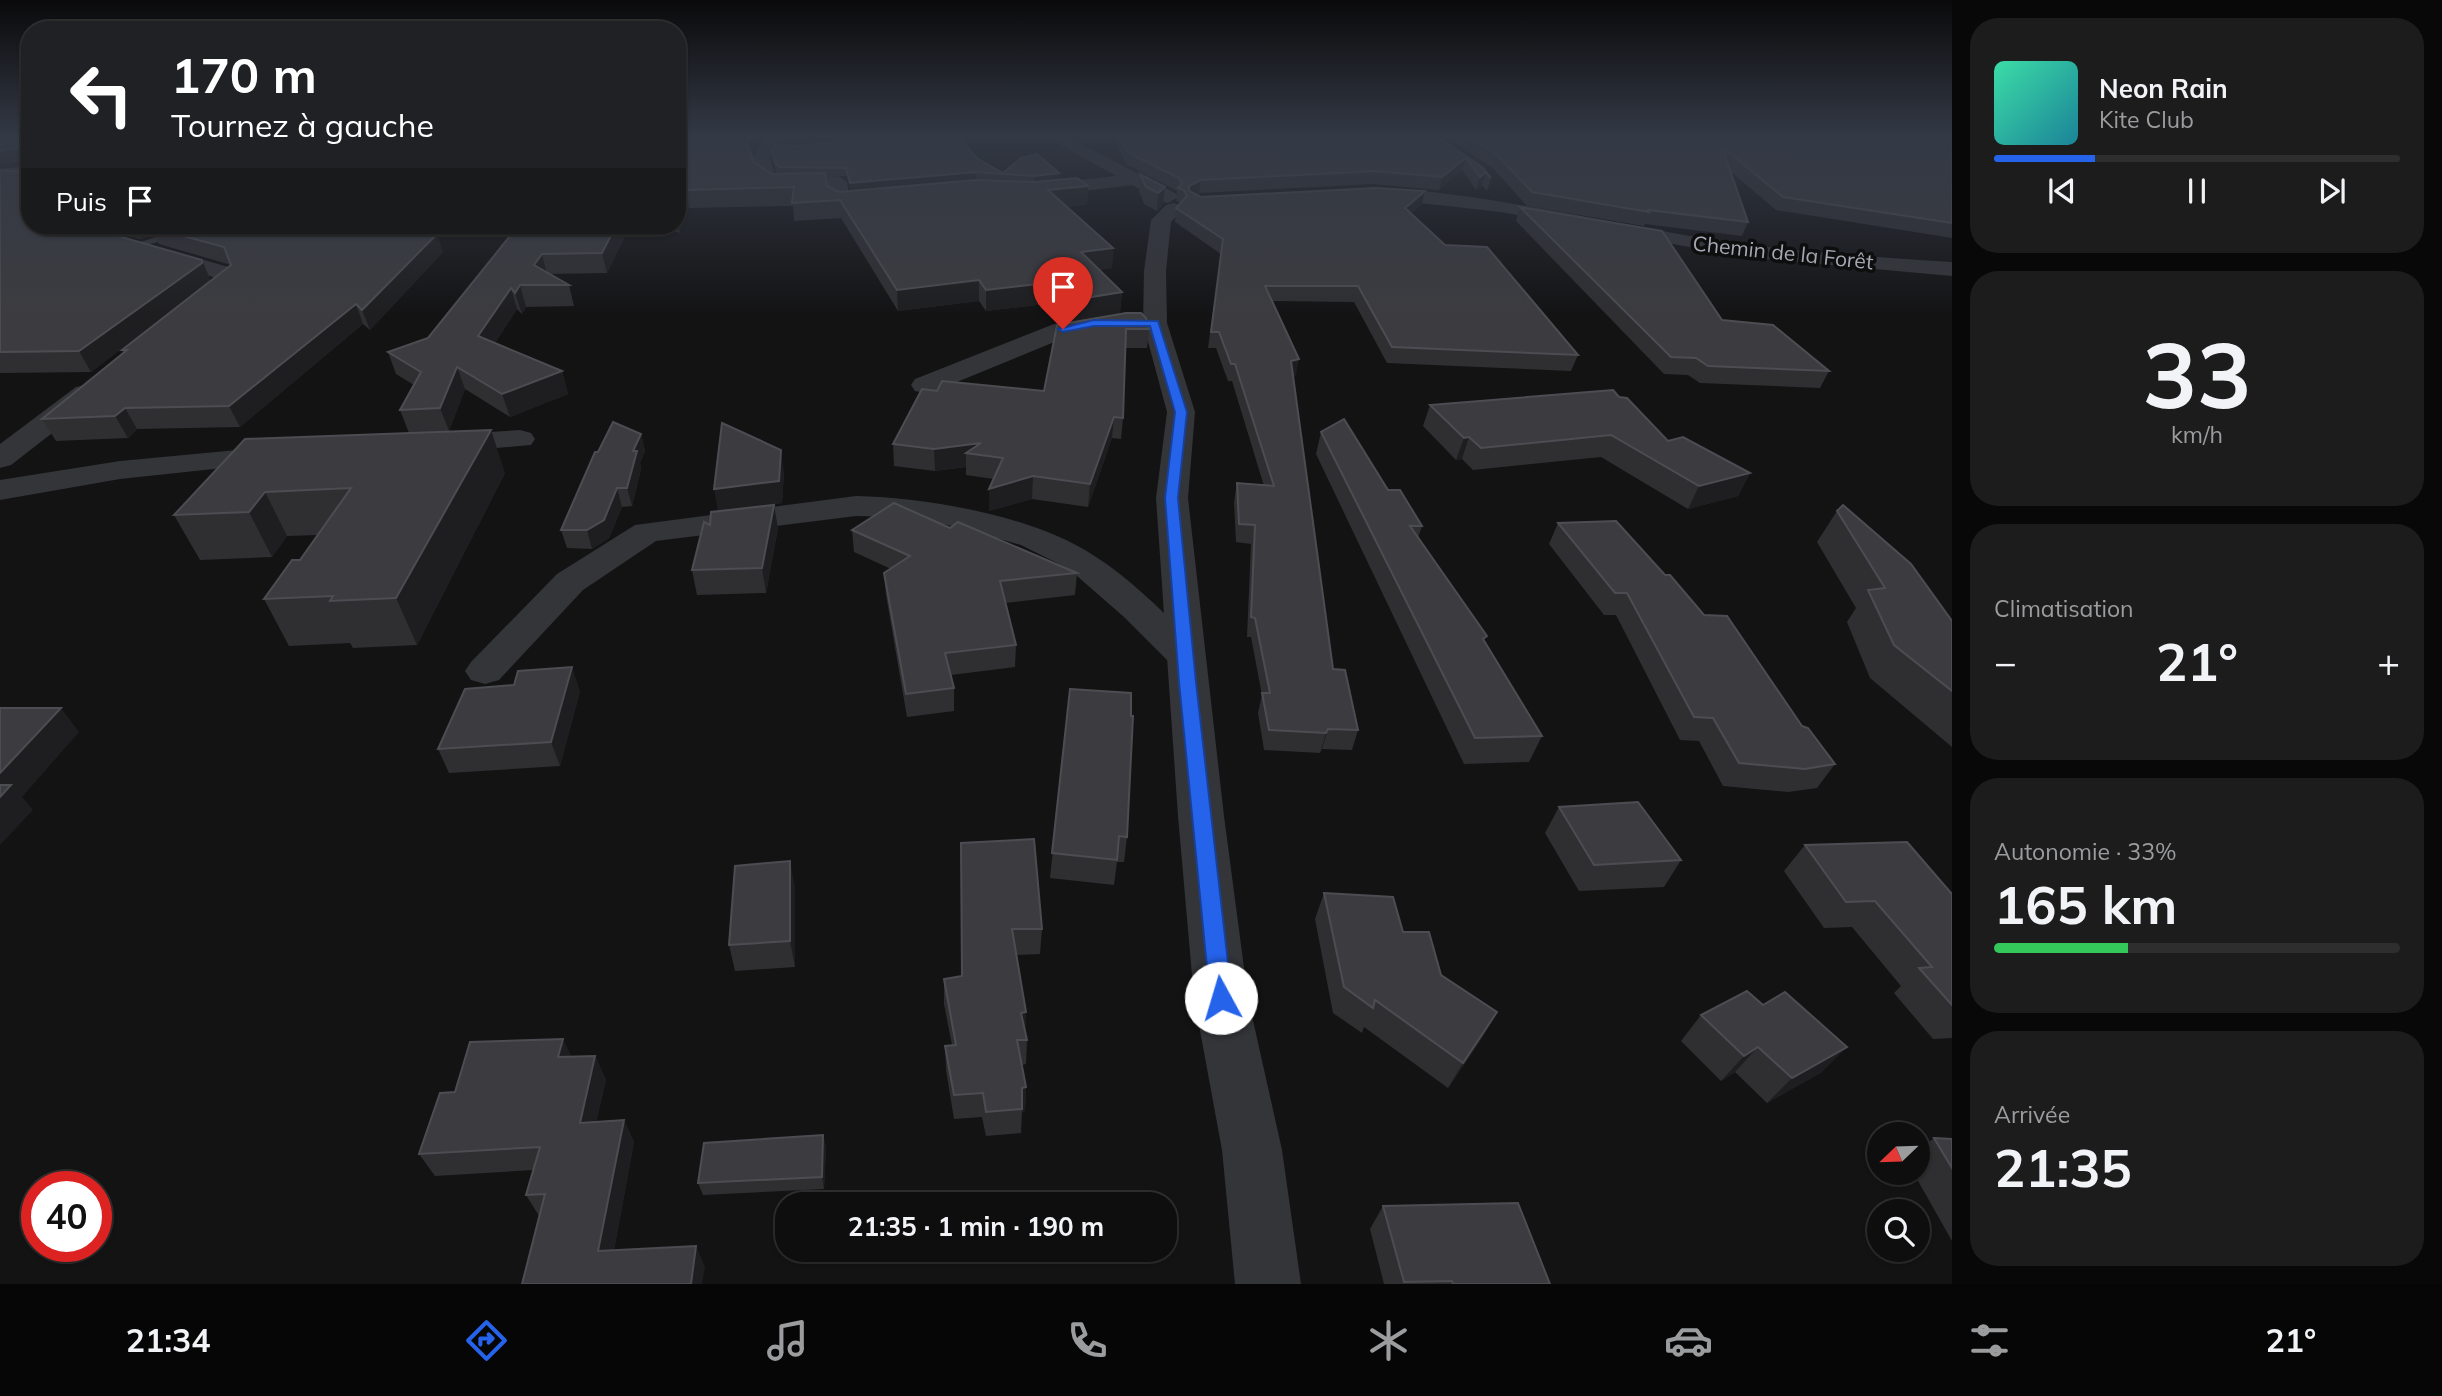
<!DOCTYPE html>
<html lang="fr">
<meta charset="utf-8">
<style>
:root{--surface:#0e0e0f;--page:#1c1c1d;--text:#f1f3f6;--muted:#9b9c9e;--line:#2e2e2f;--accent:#2563eb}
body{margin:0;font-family:Mulish,sans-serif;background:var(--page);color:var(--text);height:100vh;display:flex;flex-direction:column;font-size:26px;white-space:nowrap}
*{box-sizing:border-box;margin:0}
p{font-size:23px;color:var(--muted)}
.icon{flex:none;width:38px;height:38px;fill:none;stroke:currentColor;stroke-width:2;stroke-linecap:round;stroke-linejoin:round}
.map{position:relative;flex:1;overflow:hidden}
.details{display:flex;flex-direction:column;gap:18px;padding:18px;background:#080808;width:490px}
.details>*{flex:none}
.hud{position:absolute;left:21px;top:21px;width:665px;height:214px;border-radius:28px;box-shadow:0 2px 5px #0004,0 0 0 2px var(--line);background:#202124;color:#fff;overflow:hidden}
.needle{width:46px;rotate:247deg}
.fabs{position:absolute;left:1867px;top:1122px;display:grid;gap:14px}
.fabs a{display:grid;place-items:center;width:63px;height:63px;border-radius:50%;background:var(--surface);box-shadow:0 2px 5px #0004,0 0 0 2px var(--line);font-size:35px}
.speed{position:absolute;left:21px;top:1171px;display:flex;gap:14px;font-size:35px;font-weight:700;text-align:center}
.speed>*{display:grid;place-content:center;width:91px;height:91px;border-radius:50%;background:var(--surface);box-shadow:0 2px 5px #0004,0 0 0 2px var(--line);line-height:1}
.speed .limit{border:10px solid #d22;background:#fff;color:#111}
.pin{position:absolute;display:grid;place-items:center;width:60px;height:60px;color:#fff;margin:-72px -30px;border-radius:50% 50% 50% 0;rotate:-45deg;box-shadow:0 0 7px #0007}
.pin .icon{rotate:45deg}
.me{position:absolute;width:77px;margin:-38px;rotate:354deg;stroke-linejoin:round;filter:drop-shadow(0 0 5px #0008)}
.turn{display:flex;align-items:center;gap:24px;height:147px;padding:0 35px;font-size:32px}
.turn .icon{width:91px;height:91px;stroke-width:2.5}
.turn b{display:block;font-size:49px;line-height:60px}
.then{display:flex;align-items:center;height:66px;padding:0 35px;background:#0003;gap:14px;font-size:26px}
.big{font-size:52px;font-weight:700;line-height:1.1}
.details .tile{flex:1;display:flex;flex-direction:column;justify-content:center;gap:10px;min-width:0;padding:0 24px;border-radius:28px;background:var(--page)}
.details .dial{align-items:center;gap:0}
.dial b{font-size:91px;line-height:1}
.song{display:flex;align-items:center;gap:21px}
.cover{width:84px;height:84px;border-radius:10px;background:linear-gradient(135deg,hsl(160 70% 55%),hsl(190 70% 35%))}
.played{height:7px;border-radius:4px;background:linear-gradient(90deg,var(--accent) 25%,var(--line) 25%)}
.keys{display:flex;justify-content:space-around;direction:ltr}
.heat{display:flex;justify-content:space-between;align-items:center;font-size:38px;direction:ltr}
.charge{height:10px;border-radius:5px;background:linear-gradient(90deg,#34c759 33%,var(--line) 0)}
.trip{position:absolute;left:775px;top:1192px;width:402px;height:70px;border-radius:28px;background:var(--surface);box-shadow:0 2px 5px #0004,0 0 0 2px var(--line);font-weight:700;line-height:70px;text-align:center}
.menu{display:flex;height:112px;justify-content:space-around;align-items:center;background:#060606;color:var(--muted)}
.menu .icon{width:49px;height:49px}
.menu .current{color:var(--accent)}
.menu b{font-size:32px;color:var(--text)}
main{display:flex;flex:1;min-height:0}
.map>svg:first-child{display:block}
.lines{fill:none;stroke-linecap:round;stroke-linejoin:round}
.service{fill:#343539;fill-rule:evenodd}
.minor{fill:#343539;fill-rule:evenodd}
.tertiary{fill:#343539;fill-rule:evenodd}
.wall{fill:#2f2f32;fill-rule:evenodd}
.shaded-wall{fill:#1e1e20}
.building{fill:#3c3c40;stroke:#4c4d52;stroke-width:2}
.route{fill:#2563eb;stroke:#184099;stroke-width:2}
.labels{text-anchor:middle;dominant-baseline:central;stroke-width:7;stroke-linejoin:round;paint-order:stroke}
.far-street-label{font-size:21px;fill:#a5a9b4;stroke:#0e0e0f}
</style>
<main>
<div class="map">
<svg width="1952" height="1284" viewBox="0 0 1952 1284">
<rect width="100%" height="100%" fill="#131314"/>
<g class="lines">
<g class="service">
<path d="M945 136H966L962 139Z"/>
<path d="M178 230 183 233 182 235 133 249 128 246Z"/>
</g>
<g class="minor">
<path d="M766 136H782L770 159 774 173 780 178 838 176 847 182 849 195 881 192 891 198C883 207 838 211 830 202L829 188H769L756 175 752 159Z"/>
<path d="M1134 174 1141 176 1143 180 1141 184 1035 197 1025 191 1035 185Z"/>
<path d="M1372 187C1488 193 1599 222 1714 240 1793 252 1872 257 1952 262V276L1743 257 1501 212 1365 197 1362 193Z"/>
<path d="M53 226H85L232 268 237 285C226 300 204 319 185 314L182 309 213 283V277L56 230Z"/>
<path d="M1108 315 1117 317 1120 322 1117 327 1069 336 935 391 925 393 915 391 911 385 915 379 1054 324Z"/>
<path d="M86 385 96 387 100 393 96 399 11 465 0 468V444L76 387Z"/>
<path d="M520 430 531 433 535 439 531 445 440 453 429 450 425 444 429 438 440 435Z"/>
<path d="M279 446 290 449 294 455 290 461 120 479 0 500V480L120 461Z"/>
<path d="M856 496C929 498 1031 515 1093 555 1132 579 1165 615 1199 646L1205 655 1199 664 1185 668 1171 664 1124 617 1069 569 1021 545 959 527 896 517 856 516 656 541 583 590 499 680 485 684 471 680 465 671 471 662 557 574 635 525Z"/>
</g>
<g class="tertiary">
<path d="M1045 136H1066L1175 193 1178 197 1168 203 1161 201Z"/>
<path d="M30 166V176L0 181V169Z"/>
<path d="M1173 203 1180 205 1183 209 1171 222 1166 271 1167 323 1195 412 1188 498 1224 816 1248 998 1282 1150 1301 1284H1235L1222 1150 1194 998 1178 816 1156 498 1167 412 1143 323 1144 271 1151 220 1166 205Z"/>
</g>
</g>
<g class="wall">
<path d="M781 136H878L796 143 782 142Z"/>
<path d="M1112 136H1436L1482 167 1491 178 1487 191 1482 185 1476 190 1462 170 1439 190 1373 184 1199 193 1196 195 1201 197 1425 191 1422 204 1411 213 1445 245 1578 355 1571 371 1387 363 1354 302 1273 301 1296 375 1293 376 1333 669 1358 730 1352 750 1322 749 1320 753 1264 750 1258 713 1262 695 1251 637H1247L1251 544 1236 542 1234 502 1237 483 1264 486 1232 381H1228L1216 348H1208L1221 254 1175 222 1176 208 1181 203 1176 201 1177 191 1126 164Z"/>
<path d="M1443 136H1952V238L1776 210 1730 171 1748 222 1742 236 1645 224 1644 226 1527 206 1493 168Z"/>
<path d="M795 146 978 159 1003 173H1059V180L1088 186 1087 204 1067 207 1113 248 1112 268 1099 270 1122 292 1120 313 1060 323 1061 302 986 311 979 301 898 311 841 218 794 221 793 206 689 208 679 233 663 226H677V148L752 156 754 162 772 174H779L776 172 772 151ZM825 176H847L851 191 839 192 827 186Z"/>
<path d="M0 170 30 226 202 260 210 279V281L231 265 159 244 154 235 141 239 94 226H345L367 236 443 252 370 330 363 324 240 427 137 429 128 438 56 441 42 419 123 353 122 350 199 290 91 372 0 373Z"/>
<path d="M1140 174 1165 187 1163 204 1157 211 1144 204 1139 191Z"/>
<path d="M1520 207 1722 320 1829 371 1820 388 1700 383 1688 375 1664 374 1516 221Z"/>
<path d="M518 226H630L607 273 549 274 569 285 574 306 526 307 522 314 517 309 495 343 562 371 568 394 510 417 465 389 449 431 418 433 505 473 417 645 353 648 350 643 289 646 264 599 300 560 317 535 287 536 272 557 200 560 174 515 409 433 400 410 414 385 396 374 388 352 428 338Z"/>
<path d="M1057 325 1149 329 1147 348H1125L1123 418 1121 439 1112 438 1088 507 1032 499 989 511V489L994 479 966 475V467L935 471 894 466 893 444 937 391H1044Z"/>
<path d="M1619 397 1668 441 1750 473 1738 496 1688 509 1601 457 1473 470 1462 459 1456 460 1423 426 1430 405Z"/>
<path d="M1321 432 1388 490 1422 526 1418 538 1485 642 1542 736 1529 762 1464 764 1316 454Z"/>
<path d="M641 434 645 451 640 463 641 469 632 506 622 507 609 538 592 549 567 548 561 530 598 452Z"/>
<path d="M784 472 782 503 732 510 778 528 766 593 697 595 692 570 710 525 718 511Z"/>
<path d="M1837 511 1952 621V747L1870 678 1847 622 1856 608 1817 542Z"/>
<path d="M1558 523 1665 575 1704 615 1835 764 1817 788 1788 792 1723 786 1699 741 1680 740 1616 615H1604L1549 544Z"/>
<path d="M950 528 1077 573 1075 595 1005 603 1016 645 1015 667 951 675 954 688V711L907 717 886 595 884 573 891 569 854 552 852 530Z"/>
<path d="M1070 689 1127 837 1124 862H1117L1114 885 1050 878Z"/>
<path d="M580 691 560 766 449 773 438 749Z"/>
<path d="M1559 807 1681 860 1664 887 1579 891 1545 833Z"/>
<path d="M1034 839 1042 929 1040 954 1016 955 1026 1012 1025 1031 1027 1040 1026 1064 1022 1065 1026 1087 1025 1111 1022 1112 1021 1133 986 1136 982 1117 954 1119 946 1070 945 1046 952 1045 944 1004V979L962 976Z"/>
<path d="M1805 845 1952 893V1038L1933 1039 1894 993 1901 986 1852 927 1824 928 1784 871Z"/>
<path d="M795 887V967L735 971 729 945Z"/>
<path d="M1324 893 1403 932 1441 975 1497 1012 1482 1038 1448 1088 1364 1027 1362 1033 1333 1013 1315 919Z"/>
<path d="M1701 1015 1822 1072 1767 1103 1735 1072 1721 1081 1681 1041Z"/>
<path d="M595 1056 606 1080 596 1122 624 1120 634 1142 614 1250 705 1267 522 1284 539 1216 526 1195 533 1170 435 1176 419 1154 455 1092 572 1057Z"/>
<path d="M823 1135 826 1148 824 1189 703 1195 698 1183Z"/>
<path d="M1934 1138 1952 1139V1241L1913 1172H1918V1151Z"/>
<path d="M1383 1206 1550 1284H1384L1370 1229Z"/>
</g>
<g class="shaded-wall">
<path d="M0 136H28L0 145Z"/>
<path d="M752 136H764L750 160 747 143Z"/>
<path d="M795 136H878L796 143Z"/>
<path d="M30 146V160L0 165V151Z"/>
<path d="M1466 158 1462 170 1439 190 1442 177Z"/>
<path d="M976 172V180L851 192 850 183Z"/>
<path d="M1486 172 1482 185 1476 190 1480 177Z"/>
<path d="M1059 173V181L1034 184V176Z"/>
<path d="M1201 180 1199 193 1188 200 1189 186Z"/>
<path d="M1088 186 1087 204 1048 209V190Z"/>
<path d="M1165 187 1163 204 1157 211 1158 193Z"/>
<path d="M686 190 689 208 679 233 677 224V209Z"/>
<path d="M1425 191 1422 204 1402 221 1405 208Z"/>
<path d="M134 226H178L150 227 154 235 141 239Z"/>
<path d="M616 226H630L607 273 602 253Z"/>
<path d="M437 234 443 252 370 330 362 310Z"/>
<path d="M1113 248 1112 268 1080 272 1081 252Z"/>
<path d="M542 254 547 274 540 286 534 265Z"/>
<path d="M202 260 210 279V282L91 372 79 351Z"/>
<path d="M979 280V301L898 311 897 290Z"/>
<path d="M1065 281 1122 292 1120 313 1060 323 1061 302 986 311V290Z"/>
<path d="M520 285 526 307 522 314 515 293Z"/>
<path d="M511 288 517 309 485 358 478 336Z"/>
<path d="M356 304 363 324 240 427 229 406Z"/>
<path d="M1299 359 1296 375 1287 378 1291 361Z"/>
<path d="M457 367 465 389 449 431 440 408Z"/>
<path d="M562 371 568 394 510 417 502 394Z"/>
<path d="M125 408 137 429 128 438 115 416Z"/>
<path d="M1114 417 1112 438 1088 507 1090 484Z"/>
<path d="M491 430 505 473 417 645 396 598Z"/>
<path d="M641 434 645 451 640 463 641 469 632 506 627 488 633 451Z"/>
<path d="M1469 437 1462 459 1456 460 1464 438Z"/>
<path d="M981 443 966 453V467L935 471 934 449Z"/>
<path d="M781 450 784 472 782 503 718 511 714 489Z"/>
<path d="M1750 473 1738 496 1688 509 1699 486Z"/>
<path d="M1033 476 1032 499 989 511V489Z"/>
<path d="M617 488 622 507 609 538 592 549 587 530Z"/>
<path d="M265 492 287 536 272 557 249 512Z"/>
<path d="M774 505 778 528 766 593 762 568Z"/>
<path d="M572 667 580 691 560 766 551 742Z"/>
<path d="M61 708 79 732 22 797 33 810 0 845V773Z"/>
<path d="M1328 729 1322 749 1320 753 1326 733Z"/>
<path d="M790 861 795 887V967L790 941Z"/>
<path d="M1026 1012 1025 1036 1021 1013Z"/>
<path d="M1497 1012 1482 1038 1448 1088 1463 1063Z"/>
<path d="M563 1039 574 1062 558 1057Z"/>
<path d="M1758 1047 1735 1072 1721 1081 1744 1056Z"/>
<path d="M1847 1047 1822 1072 1767 1103 1792 1078Z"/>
<path d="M595 1056 606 1080 591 1145 580 1123Z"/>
<path d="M1026 1087 1025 1111 1022 1112V1088Z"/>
<path d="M624 1120 634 1142 610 1271 598 1251Z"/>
<path d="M823 1135 826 1148 824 1189 822 1177Z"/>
<path d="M696 1246 705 1267 702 1284H691Z"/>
</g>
<g class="building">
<path d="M25 136H30V146L0 151V145L25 137Z"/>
<path d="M691 136H752L747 143 754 162 772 174 825 173 827 186 839 192 976 180 1035 182 1077 178 1088 186 1048 190 1113 248 1081 252 1122 292 1061 302 1065 281 986 290 979 280 897 290 840 200 792 203 794 187 686 190 677 209V148Z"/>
<path d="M889 136H958L978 159 1003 173 1021 158 1037 154 1059 173 1034 176 976 172 850 183 846 168 780 167 775 163 772 151 776 144 795 146Z"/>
<path d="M1119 136H1436L1482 167 1491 178 1486 172 1480 177 1466 158 1442 177 1376 171 1201 180 1189 186V191L1201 197 1376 188 1425 191 1405 208 1445 245 1487 247 1578 355 1392 347 1358 286H1265L1299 359 1291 361 1333 669 1345 670 1358 730 1328 729 1326 733 1269 730 1262 693H1270L1255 618 1251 617 1255 525 1239 524 1237 483 1274 486 1235 364H1231L1219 332H1211L1223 239 1176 208 1187 196 1184 190 1178 188 1182 184 1179 178 1127 152Z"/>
<path d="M1466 136H1952V223L1783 197 1722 147 1748 222 1648 210 1649 212 1532 192 1497 155Z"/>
<path d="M0 170 30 173V226H83L202 260V263L79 351 0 352Z"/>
<path d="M1140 174 1165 187 1158 193 1146 187Z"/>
<path d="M1520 207 1662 231 1722 320 1773 325 1829 371 1708 366 1696 358 1671 357Z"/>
<path d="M153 226H345L367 236 437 234 362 310 356 304 229 406 125 408 115 416 42 419 127 350H122L231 265 224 247 150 227Z"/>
<path d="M518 226H616L602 253 542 254 534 265 569 285H520L515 293 511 288 478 336 562 371 502 394 457 367 440 408 400 410 421 372 388 352 428 338Z"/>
<path d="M1126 313H1141L1146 318 1149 329H1126L1123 418 1114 417 1090 484 1033 476 989 489 1003 458 966 453 981 443 934 449 893 444 922 389 937 391 942 381 1044 391 1057 325Z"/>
<path d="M1613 390 1619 397 1627 398 1668 441 1683 437 1750 473 1699 486 1611 435 1481 448 1469 437 1464 438 1430 405Z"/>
<path d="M1344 419 1388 490H1400L1422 526H1410L1487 636 1483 639 1542 736 1475 738 1321 432Z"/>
<path d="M613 422 641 434 633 451H637L627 488H617L604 520 587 530H561L595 452H598Z"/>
<path d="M722 423 781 450 779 481 714 489Z"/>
<path d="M491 430 396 598 330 601 333 596 264 599 292 560H300L351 488 265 492 249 512 174 515 245 439Z"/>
<path d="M894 503 950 528 958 522 1077 573 1000 581 1016 645 945 653 954 688 906 694 884 573 910 556 852 530Z"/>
<path d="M774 505 762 568 692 570 704 522 710 525 711 512Z"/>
<path d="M1843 505 1911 564 1952 621V691L1894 645 1868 590 1885 588 1837 511Z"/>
<path d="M1616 521 1665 575H1670L1704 615 1727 616 1802 726 1808 728 1835 764 1805 769 1739 763 1713 718 1694 717 1627 593H1615L1558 523Z"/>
<path d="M572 667 551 742 438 749 465 689 514 685 518 671Z"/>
<path d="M1070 689 1131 693V716H1133L1127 837 1119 836 1117 860 1052 853Z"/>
<path d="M0 708H61L0 773Z"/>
<path d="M0 785H11L0 797Z"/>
<path d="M1638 802 1681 860 1594 865 1559 807Z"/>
<path d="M1034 839 1042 929H1012L1026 1012 1021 1013 1027 1040H1017L1026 1087 1022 1088V1109L986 1112 983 1093 954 1095 945 1046 956 1045 944 979 962 976 961 843Z"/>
<path d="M1907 842 1951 893H1952V1005L1919 968 1932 967 1875 901 1846 902 1805 845Z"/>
<path d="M790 861V941L729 945 735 866Z"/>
<path d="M1324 893 1393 897 1403 932H1429L1441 975 1497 1012 1463 1063 1375 1000 1373 1008 1344 987Z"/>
<path d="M1747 991 1763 1005 1785 992 1847 1047 1792 1078 1758 1047 1744 1056 1701 1015Z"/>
<path d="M563 1039 558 1057 595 1056 580 1123 624 1120 598 1251 696 1246 691 1284H522L545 1194 526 1195 540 1147 419 1154 440 1093 455 1092 470 1042Z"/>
<path d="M823 1135 822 1177 698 1183 704 1143Z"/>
<path d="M1934 1138 1952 1139V1168Z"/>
<path d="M1518 1203 1550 1284H1453L1452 1281 1404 1282 1383 1206Z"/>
</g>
<linearGradient id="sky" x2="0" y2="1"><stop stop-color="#0a0a0b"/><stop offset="0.43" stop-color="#333945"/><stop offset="1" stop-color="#333945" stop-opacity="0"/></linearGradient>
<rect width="1952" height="316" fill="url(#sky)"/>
<path class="route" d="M1094 320 1158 321 1187 412 1178 498 1196 682 1232 998 1229 1005 1221 1008 1213 1005 1210 998 1179 682 1165 498 1175 412 1150 326H1094L1063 332 1058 329Z"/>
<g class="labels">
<g class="far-street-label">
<text transform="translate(1783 252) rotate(6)">Chemin de la Forêt</text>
</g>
</g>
</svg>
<div class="fabs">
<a><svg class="needle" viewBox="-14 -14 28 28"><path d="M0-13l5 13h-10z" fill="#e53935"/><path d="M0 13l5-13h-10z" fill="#9b9c9e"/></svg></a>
<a><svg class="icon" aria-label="search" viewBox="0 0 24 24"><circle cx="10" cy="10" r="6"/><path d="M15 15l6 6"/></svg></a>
</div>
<div class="speed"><div class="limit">40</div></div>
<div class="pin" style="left:1063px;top:329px;background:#d93025"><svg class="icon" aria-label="arrive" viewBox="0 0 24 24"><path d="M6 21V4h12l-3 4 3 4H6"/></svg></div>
<svg class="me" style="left:1221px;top:998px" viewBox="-20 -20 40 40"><circle r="19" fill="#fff"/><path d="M0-13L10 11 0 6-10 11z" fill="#2563eb"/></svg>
<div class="trip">21:35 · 1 min · 190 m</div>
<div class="hud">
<div class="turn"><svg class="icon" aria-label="left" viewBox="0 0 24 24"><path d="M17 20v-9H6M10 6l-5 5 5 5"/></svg><div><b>170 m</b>Tournez à gauche</div></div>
<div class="then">Puis<svg class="icon" aria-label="arrive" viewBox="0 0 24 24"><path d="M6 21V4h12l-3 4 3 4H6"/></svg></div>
</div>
</div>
<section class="details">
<div class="tile">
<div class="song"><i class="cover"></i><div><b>Neon Rain</b><p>Kite Club</p></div></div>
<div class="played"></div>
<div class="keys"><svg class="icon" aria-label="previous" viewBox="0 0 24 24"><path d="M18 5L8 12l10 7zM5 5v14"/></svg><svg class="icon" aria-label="pause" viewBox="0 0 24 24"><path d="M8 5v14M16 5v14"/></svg><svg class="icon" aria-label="next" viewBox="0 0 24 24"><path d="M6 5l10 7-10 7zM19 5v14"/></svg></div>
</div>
<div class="tile dial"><b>33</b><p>km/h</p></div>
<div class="tile"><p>Climatisation</p>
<div class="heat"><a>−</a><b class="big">21°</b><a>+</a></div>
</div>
<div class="tile"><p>Autonomie · 33%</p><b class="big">165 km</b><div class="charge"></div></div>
<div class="tile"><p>Arrivée</p><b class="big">21:35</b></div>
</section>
</main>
<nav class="menu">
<b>21:34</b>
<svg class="icon current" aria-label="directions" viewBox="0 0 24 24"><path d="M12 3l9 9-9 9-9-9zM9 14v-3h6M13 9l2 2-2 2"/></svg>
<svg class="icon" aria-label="music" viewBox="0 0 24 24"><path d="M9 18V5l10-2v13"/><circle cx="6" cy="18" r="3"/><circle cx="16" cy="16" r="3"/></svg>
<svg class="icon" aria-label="phone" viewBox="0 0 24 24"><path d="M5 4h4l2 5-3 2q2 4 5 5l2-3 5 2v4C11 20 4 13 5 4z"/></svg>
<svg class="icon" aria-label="climate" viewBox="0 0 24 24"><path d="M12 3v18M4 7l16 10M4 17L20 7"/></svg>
<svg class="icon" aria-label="car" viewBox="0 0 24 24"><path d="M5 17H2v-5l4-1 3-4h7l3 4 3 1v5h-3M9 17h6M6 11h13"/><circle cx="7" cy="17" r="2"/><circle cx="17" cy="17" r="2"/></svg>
<svg class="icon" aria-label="filters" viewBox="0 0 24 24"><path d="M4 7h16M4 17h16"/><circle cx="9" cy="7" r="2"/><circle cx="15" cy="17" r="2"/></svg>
<b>21°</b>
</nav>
